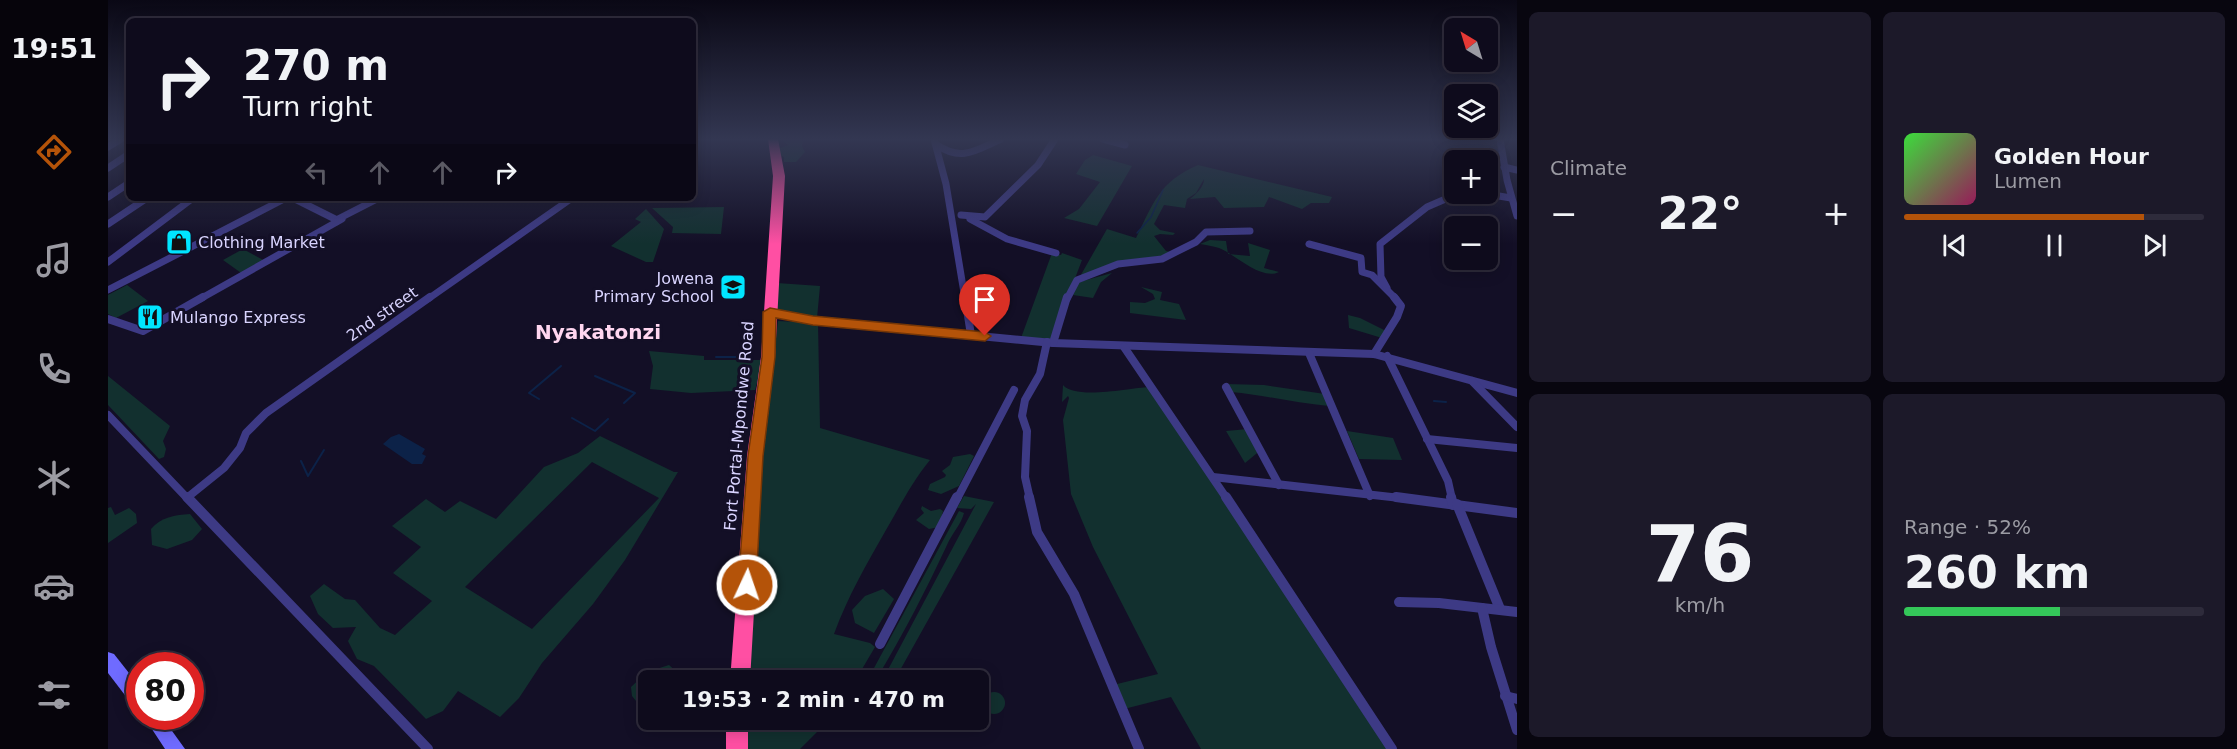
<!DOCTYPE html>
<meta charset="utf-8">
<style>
:root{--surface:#0e0b1c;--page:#1c1929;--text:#f1f3f6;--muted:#9b9ba3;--line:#2e2b3b;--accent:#b45309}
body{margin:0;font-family:"DejaVu Sans",sans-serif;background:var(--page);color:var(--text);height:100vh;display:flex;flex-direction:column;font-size:22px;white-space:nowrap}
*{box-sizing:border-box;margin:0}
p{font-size:20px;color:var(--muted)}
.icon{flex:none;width:33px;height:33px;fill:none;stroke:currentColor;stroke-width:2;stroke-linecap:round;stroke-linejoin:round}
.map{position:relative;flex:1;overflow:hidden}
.details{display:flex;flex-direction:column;gap:12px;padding:12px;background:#08060f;width:720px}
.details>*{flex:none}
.top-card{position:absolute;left:18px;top:18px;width:570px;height:183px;border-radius:9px;box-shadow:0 3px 15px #0003,0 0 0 2px var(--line);background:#0e0b1c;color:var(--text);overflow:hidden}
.needle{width:39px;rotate:322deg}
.fabs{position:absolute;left:1336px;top:18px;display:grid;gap:12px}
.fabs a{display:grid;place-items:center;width:54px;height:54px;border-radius:9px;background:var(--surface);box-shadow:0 3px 15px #0003,0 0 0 2px var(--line);font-size:30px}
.speed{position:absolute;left:18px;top:652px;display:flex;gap:12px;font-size:30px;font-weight:700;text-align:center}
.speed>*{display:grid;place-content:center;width:78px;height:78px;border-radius:50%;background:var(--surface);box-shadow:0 3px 15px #0003,0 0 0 2px var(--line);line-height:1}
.speed .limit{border:9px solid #d22;background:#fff;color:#111}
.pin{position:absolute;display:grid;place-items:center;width:51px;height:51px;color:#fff;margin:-62px -26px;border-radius:50% 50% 50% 0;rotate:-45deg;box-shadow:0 0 6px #0007}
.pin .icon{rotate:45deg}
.me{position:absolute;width:66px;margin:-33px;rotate:3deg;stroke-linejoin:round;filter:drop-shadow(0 0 4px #0008)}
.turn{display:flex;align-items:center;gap:21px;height:126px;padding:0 18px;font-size:27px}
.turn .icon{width:78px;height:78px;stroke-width:2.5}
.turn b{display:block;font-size:42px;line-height:51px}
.lanes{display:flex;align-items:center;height:57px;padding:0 18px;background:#0003;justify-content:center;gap:30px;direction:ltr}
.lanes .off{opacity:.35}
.big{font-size:45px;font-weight:700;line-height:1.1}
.details .widget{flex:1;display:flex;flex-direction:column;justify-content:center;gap:9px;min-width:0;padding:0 21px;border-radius:9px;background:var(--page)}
.details .dial{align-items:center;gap:0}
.dial b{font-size:78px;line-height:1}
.song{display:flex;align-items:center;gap:18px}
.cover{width:72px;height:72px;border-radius:9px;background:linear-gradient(135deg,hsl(120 70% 55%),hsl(330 70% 35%))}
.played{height:6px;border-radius:3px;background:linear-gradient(90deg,var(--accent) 80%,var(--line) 80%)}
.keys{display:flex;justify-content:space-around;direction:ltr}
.heat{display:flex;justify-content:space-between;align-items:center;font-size:33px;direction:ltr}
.charge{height:9px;border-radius:4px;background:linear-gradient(90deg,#34c759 52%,var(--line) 0)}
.details .tiles{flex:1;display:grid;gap:12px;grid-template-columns:repeat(2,1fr)}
.trip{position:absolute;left:530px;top:670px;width:351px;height:60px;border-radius:9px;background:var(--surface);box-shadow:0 3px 15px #0003,0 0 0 2px var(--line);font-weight:700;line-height:60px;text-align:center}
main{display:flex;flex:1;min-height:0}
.dock{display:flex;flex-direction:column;width:108px;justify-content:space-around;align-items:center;background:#06040b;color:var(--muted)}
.dock .icon{width:42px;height:42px}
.dock .selected{color:var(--accent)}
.dock b{font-size:27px;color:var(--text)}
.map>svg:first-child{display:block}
.green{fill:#12302f;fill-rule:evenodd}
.water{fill:#0c2248}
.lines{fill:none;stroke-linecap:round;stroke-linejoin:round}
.stream-far1{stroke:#0c2248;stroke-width:1.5}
.stream{stroke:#0c2248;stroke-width:2}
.street-far2{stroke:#3d3a85;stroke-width:7}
.street-far1{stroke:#3d3a85;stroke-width:8}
.street{stroke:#3d3a85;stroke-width:10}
.secondary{fill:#6f6bff;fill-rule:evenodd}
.highway{fill:#ff4fa3;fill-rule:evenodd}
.route{fill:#b45309;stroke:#753606;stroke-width:1.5}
.labels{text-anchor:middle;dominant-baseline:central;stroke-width:6;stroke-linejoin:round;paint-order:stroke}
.poi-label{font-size:16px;fill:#d9d4ff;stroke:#130f26;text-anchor:start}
.street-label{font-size:16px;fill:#d9d4ff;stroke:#130f26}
.quarter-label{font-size:20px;font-weight:bold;fill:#ffd6f0;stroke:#130f26}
</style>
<main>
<nav class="dock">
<b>19:51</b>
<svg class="icon selected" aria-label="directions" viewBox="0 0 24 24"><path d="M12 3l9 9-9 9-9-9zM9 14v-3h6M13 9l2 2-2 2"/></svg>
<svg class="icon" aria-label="music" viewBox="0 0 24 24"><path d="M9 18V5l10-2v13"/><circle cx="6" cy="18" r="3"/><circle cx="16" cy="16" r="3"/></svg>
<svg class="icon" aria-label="phone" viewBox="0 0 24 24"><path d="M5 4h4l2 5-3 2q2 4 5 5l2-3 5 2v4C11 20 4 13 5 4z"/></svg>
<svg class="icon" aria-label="climate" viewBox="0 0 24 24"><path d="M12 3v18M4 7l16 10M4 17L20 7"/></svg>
<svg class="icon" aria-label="car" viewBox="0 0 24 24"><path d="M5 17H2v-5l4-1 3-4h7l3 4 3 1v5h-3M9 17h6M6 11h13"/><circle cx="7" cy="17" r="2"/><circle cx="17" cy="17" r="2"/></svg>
<svg class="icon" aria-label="filters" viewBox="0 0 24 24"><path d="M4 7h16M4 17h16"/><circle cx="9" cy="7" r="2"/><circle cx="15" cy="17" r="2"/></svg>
</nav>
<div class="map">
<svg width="1409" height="749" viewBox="0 0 1409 749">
<rect width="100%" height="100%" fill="#130f26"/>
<g class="green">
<path d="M672 139H696L694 146 697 152 688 162H676V157L672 155 670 149 680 145Z"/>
<path d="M985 155 1024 166 989 226 956 218 971 209 992 182 968 174 977 160Z"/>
<path d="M1090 165 1224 197 1221 203H1203L1194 209 1161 197 1156 207 1116 208 1107 197 1082 199C1088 194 1096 187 1096 179L1088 193 1079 199 1077 208 1056 205 1046 224 1052 230 1067 233 1065 235 1052 234 1046 236 1058 251 1067 253C1054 257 1042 257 1029 260 1009 266 992 277 970 280L999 229 1028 238C1046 202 1051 182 1090 165Z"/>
<path d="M616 207 613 234 564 233 565 227 544 208Z"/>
<path d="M538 209 556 229 545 262H538L503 246 533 222 527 219Z"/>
<path d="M1102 240 1118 241 1120 254 1142 256 1140 243 1162 250 1156 268 1171 272C1153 281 1127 254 1111 248 1105 246 1098 245 1092 244Z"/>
<path d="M135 249 157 261 136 275 115 260Z"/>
<path d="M944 253 953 255 954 253 974 260 944 339 913 338Z"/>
<path d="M1004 273 993 282 985 298 965 295 971 282Z"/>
<path d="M669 283 712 286 709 318 668 310Z"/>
<path d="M19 285 40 301 8 318 0 314V295Z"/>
<path d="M1033 287 1054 292 1052 300 1071 304 1078 320 1022 313V302L1037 303 1047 299 1045 294Z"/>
<path d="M1240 315 1252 318 1278 331 1274 338 1241 328Z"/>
<path d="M670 321 710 323 712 428 822 460C804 482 792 506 778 530 758 565 740 596 726 634L762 643 767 647 747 681H638L657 433Z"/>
<path d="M541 351 596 356V360H655L647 390 583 393 542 389 545 366Z"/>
<path d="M0 376 62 426 55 441 58 449 56 457 51 459 0 405Z"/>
<path d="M1118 384 1156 385 1217 394 1221 406C1188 403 1156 395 1123 392Z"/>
<path d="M955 385C967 400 1022 388 1041 387L1282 749H1093L1063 697 1016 709 1005 685 1050 674 985 547 963 494 955 420 961 398 960 396 954 402Z"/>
<path d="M1140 429 1154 449 1137 463 1118 431Z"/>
<path d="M1239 431 1285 438 1294 460 1251 459Z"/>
<path d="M492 436 566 472H570L517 560 485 604 434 663 411 698 392 717 350 691 335 711 318 719 266 666 249 659 240 641 248 627 225 628 210 614 202 596 216 584 237 599 247 600 272 628 287 635 324 601 285 573 313 547 284 526 318 499 337 512 352 501 388 519 436 467 470 453ZM484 462 551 498 424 629 357 587Z"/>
<path d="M862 454 866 456 851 486 833 494 820 490 822 484 837 477 838 475 834 471 842 465 845 457Z"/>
<path d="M856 496 886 502 786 681H774L868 504 863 509 849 508Z"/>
<path d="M814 506 823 511 832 509 835 511 831 527 821 529 808 520 816 513 813 509Z"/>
<path d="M3 507 7 515 21 508 28 514 29 523 0 543V508Z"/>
<path d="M851 511 856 513C853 525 844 533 839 545 817 592 794 637 767 681H759Z"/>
<path d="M82 514 94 529 84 540 59 549 44 545 43 529C53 517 67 515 82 514Z"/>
<path d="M775 589 786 599 766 633 747 623 744 610 757 596Z"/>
<path d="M561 665 574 677 571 681H540V707H533L524 696 523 687 539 672Z"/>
<circle cx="886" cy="703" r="11"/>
<path d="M636 720H721L692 749H635Z"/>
</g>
<path class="water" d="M291 434 317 449 314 454 318 456 314 464H304L275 444 283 437Z"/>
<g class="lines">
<path class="stream-far1" d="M1029 233 1043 217 1055 190"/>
<g class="stream">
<path d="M608 357H637"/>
<path d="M487 376 527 393 516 403"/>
<path d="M431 399 421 393 453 366"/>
<path d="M1326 401 1338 402"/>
<path d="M464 418 487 431 500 419"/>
<path d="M193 461 200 476 216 450"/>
</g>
<g class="street-far2">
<path d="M826 139 838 184 857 299"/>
<path d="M995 139 1017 145"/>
<path d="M1392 139 1399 180 1409 216"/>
<path d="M829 145C854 162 868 150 893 139"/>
<path d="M0 147 13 139"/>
<path d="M1396 167 1409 170"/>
<path d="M0 168 21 154"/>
<path d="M1379 194 1403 198"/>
<path d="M0 197 21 183"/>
<path d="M185 198 227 219 228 222"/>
<path d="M853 215 877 217 930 165 947 139"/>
<path d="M230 219 271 198"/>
<path d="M862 219 899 239 948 253"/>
<path d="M0 224 39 198"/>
<path d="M1201 244 1253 258 1254 272 1264 275 1288 299"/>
<path d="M0 262 85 198"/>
<path d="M1279 288 1273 277 1272 244 1319 207 1349 194"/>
<path d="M0 290 178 198"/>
<path d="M92 299 234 219"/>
<path d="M320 299 464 198"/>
<path d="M959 299 969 280 1010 264 1054 259 1088 242 1098 232 1142 231"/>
</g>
<g class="street-far1">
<path d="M857 297 863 335"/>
<path d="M661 312 705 320 945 343 1266 354 1409 393"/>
<path d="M0 319 35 331 95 297"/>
<path d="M945 343 959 297"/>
<path d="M1016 347 1119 499"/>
<path d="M1201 353 1262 496"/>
<path d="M1266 354 1289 317 1293 306 1286 297"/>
<path d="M1279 356 1340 481 1344 499"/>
<path d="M1364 381 1409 427"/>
<path d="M1118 387 1171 485"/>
<path d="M0 415 80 499"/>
<path d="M1319 439 1409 448"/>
<path d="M1105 477 1301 499"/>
<path d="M80 497 116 468 132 448 138 433 158 413 322 297"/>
<path d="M849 499 906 390"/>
<path d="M922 499 917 477 919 431 914 416 917 400 932 374 939 342"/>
</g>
<g class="street">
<path d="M79 497 320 749"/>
<path d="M921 497 929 532 966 594 1031 749"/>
<path d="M1118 497 1284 749"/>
<path d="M1288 497 1409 513"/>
<path d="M1343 497 1345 505"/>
<path d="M1349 504 1392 609"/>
<path d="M1291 602 1331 603 1409 612"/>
<path d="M1374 608 1383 647 1409 730"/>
<path d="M772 644 849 497"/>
<path d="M1397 696 1409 699"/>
</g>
<g class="secondary">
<path d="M0 652 6 654 32 687V709L26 707 0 673Z"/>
<path d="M36 717H54L77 749H57Z"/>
</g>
<g class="highway">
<path d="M660 139H670L677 176 667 357 655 456 642 681H622L639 456 653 357 665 176Z"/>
<rect x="618" y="720" width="22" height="29"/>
</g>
</g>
<linearGradient id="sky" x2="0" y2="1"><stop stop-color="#0a0815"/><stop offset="0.57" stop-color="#333752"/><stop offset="1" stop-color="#333752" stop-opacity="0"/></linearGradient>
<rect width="1409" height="244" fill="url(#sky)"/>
<path class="route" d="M662 308 705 316 877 332 883 336 877 341 705 325 668 318 667 357 655 456 648 585 645 590 639 592 633 590 630 585 640 456 654 357 655 312Z"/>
<defs>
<symbol id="shop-square" viewBox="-11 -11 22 22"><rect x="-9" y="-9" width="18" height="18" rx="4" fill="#00e5ff" stroke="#130f26"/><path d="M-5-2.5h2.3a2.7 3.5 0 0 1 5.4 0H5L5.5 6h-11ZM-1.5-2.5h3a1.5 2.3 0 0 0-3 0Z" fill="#111"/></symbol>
<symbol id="school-square" viewBox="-11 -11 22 22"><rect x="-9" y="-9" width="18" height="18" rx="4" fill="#00e5ff" stroke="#130f26"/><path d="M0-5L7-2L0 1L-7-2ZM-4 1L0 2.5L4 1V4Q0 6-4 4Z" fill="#111"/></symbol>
<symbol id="restaurant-square" viewBox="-11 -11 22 22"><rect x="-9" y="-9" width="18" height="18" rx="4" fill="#00e5ff" stroke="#130f26"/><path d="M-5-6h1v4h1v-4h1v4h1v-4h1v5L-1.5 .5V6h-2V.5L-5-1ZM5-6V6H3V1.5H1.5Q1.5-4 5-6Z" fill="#111"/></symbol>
</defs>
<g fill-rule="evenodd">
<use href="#shop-square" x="56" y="227" width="30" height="30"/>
<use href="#school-square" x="610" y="272" width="30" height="30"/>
<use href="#restaurant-square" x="27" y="302" width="30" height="30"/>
</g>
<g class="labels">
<g class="poi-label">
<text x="90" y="242">Clothing Market</text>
<text x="606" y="278" text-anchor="end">Jowena<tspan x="606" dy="18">Primary School</tspan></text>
<text x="62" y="317">Mulango Express</text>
</g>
<g class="street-label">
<text transform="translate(274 314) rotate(-35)">2nd street</text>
<text transform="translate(631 426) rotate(-85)">Fort Portal-Mpondwe Road</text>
</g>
<g class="quarter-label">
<text x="490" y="332">Nyakatonzi</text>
</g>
</g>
</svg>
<div class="fabs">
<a><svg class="needle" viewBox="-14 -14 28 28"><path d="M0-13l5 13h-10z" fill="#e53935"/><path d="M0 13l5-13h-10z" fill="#9b9ba3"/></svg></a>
<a><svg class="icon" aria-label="layers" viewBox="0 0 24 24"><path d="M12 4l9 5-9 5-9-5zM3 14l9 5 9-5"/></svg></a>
<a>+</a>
<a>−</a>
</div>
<div class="speed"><div class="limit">80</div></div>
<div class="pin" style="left:877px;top:336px;background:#d93025"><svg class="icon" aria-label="arrive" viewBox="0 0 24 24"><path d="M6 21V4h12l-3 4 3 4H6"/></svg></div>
<svg class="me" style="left:639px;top:585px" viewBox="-20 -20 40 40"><circle r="17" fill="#b45309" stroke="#fff" stroke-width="3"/><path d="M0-11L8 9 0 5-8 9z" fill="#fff"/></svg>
<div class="trip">19:53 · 2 min · 470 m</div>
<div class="top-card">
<div class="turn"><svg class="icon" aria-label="right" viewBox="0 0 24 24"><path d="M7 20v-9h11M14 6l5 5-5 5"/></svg><div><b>270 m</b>Turn right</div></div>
<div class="lanes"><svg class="icon off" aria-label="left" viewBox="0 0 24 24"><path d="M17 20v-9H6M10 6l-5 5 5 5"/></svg><svg class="icon off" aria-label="ahead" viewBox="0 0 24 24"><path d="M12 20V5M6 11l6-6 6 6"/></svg><svg class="icon off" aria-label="ahead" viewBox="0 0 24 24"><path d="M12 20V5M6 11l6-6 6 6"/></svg><svg class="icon" aria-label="right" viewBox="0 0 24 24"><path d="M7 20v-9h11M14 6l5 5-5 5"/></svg></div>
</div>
</div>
<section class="details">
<div class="tiles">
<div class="widget"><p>Climate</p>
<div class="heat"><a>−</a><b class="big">22°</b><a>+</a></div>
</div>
<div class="widget">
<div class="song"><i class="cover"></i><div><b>Golden Hour</b><p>Lumen</p></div></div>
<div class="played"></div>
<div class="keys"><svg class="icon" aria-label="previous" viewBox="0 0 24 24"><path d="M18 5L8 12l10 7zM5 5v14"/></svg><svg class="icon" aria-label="pause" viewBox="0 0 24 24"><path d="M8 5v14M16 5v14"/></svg><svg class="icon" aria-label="next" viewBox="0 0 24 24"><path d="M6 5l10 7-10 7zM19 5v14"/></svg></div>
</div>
<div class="widget dial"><b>76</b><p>km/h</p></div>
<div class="widget"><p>Range · 52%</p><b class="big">260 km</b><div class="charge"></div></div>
</div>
</section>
</main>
